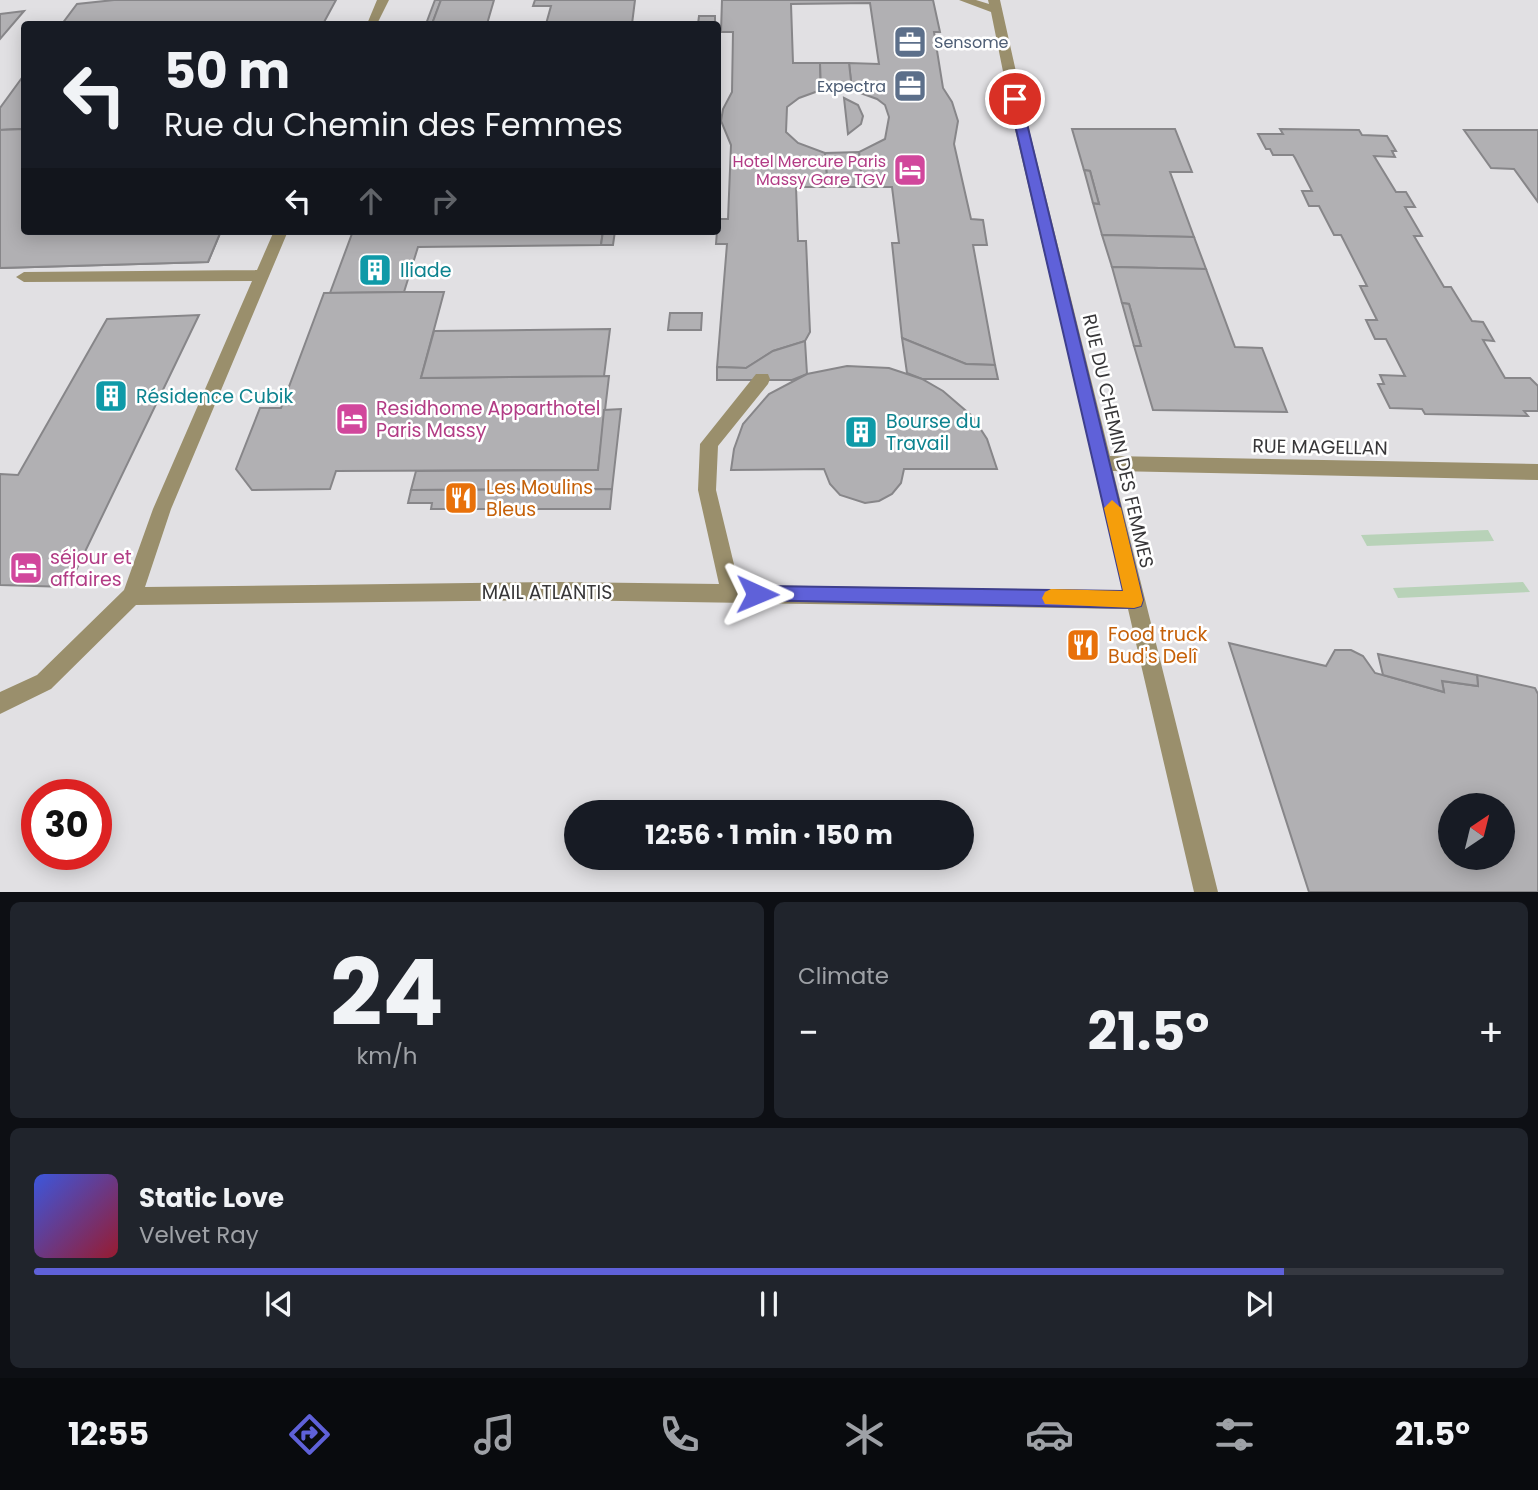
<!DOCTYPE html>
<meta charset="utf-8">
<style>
:root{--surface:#171b24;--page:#20242c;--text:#f1f3f6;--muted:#9ea1a6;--line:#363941;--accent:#5f61d9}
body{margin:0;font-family:Poppins,sans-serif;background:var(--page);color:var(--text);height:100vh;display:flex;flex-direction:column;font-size:26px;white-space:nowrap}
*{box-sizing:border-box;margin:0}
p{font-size:23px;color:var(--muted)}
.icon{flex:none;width:38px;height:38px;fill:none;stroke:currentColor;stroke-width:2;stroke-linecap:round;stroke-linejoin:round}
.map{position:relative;height:892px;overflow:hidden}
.panel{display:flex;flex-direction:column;gap:10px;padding:10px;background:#0d0f14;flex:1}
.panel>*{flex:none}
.hud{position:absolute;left:21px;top:21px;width:700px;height:214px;border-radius:7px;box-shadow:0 4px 18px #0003;background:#171b24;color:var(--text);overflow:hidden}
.needle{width:46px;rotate:35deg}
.controls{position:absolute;left:1438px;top:793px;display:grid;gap:14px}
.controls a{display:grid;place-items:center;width:77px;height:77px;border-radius:50%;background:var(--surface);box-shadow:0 4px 18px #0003;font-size:35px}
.speed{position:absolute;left:21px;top:779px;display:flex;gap:14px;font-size:35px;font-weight:700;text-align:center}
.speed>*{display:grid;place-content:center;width:91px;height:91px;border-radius:50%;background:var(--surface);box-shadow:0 4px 18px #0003;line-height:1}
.speed .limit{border:10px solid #d22;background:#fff;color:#111}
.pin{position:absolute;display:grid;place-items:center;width:60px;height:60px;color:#fff;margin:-30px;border:4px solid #fff;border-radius:50%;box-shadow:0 2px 7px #0007}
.me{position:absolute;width:77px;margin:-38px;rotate:91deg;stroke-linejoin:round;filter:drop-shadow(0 0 5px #0008)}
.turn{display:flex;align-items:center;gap:24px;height:147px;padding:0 28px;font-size:32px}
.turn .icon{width:91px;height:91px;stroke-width:2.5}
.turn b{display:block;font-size:49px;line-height:60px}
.lanes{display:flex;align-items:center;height:66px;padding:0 28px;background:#0003;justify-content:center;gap:35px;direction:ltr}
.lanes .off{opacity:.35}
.big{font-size:52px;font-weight:700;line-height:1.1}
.panel .card{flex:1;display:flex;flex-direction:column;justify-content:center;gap:10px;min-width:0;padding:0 24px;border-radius:10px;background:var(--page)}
.panel .dial{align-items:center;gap:0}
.dial b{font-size:91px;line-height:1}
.song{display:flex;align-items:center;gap:21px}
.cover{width:84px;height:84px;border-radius:10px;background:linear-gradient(135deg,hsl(230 70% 55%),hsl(350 70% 35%))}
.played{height:7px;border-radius:4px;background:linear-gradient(90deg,var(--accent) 85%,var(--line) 85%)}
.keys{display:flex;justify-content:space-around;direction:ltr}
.heat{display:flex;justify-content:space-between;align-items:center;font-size:38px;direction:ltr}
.panel .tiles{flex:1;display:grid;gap:10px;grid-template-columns:1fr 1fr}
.card:last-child{grid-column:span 2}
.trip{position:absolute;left:564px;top:800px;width:410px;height:70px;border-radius:35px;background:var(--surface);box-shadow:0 4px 18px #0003;font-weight:700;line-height:70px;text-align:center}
.tabs{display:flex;height:112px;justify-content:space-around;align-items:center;background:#090b0e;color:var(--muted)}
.tabs .icon{width:49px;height:49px}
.tabs .current{color:var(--accent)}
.tabs b{font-size:32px;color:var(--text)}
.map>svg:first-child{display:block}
.green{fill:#b8d2b8}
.building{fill:#b1b0b3;stroke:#878689;stroke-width:2;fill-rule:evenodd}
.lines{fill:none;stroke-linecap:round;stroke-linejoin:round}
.minor{fill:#9a8f6c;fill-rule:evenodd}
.route{fill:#5f61d9;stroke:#3e3f8d;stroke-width:2}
.slow{fill:#f59e0b}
.labels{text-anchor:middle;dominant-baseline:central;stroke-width:5;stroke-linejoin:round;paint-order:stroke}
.far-service-label{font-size:16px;fill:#4e5e75;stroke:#fff;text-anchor:start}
.far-hotel-label{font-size:16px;fill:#b23c85;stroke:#fff;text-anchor:end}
.culture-label{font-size:19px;fill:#0d838f;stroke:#fff;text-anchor:start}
.hotel-label{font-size:19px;fill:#b23c85;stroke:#fff;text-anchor:start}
.street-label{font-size:19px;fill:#383739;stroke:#fff}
.food-label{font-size:19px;fill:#c56008;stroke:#fff;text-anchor:start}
</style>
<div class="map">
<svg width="1538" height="892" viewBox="0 0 1538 892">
<rect width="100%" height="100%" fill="#e1e0e3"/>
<g class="green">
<path d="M1488 530 1494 541 1367 546 1361 535Z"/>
<path d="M1523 582 1530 592 1398 598 1393 588Z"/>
</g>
<g class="building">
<path d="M114 0H336L323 24H62L77 4Z"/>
<path d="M435 0H441L432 24H426Z"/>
<path d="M441 0H494L487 24H432Z"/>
<path d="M535 0H635L632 24H546L551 6H533Z"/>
<path d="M722 0H933L940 32H934L943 88 952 102 958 121 954 144 971 219 983 220 987 245H973L995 365 966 364 902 338 892 243H899L892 187H862L859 152 885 139 889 117 885 105 877 99 852 90 849 63 879 64 870 3 791 4 793 63H820L821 90 799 98 787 107 786 132 798 143 825 153 828 187H796L798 241H806L810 332 805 341 773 351 746 368 717 367 727 244H716L717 231 718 219H728L731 145 721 121 723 109 732 92 733 32H721Z"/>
<path d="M24 11 0 39V14Z"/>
<path d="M699 16H715V24H698Z"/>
<path d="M820 63H849L852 90H821Z"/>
<path d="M24 75V129L0 130V108Z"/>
<path d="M844 98 858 105 863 116 861 124 848 134Z"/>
<path d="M24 129V231H221L208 262 0 268V130Z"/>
<path d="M24 129V231H221L208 262 0 268V130Z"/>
<path d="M1072 129H1175L1192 172H1170L1194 237 1102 235 1093 203 1099 204 1090 171 1084 170Z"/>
<path d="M1280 129 1359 130 1362 135 1387 136 1396 151H1392L1395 157 1374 156 1396 192H1406L1415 207H1405L1422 236H1414L1444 287H1451L1472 321 1483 322 1494 341 1483 340 1505 378H1530L1538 386V411H1524L1528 416 1425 414 1422 409 1390 408 1378 384H1384L1380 375 1405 376 1386 339H1375L1366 320H1377L1360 286H1367L1341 235H1334L1319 206H1309L1302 191H1312L1295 158 1293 155H1273L1270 149H1266L1258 134H1283Z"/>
<path d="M1464 130H1538V202L1514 169 1491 168Z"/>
<path d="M859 152 862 187H828L825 153Z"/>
<path d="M1084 170 1090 171 1099 204 1093 203Z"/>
<path d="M353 231H603L601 245 418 247 404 292 330 293Z"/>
<path d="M603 231H615L613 245H601Z"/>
<path d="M1102 235 1194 237 1206 269 1112 267Z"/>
<path d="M1112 267 1206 269 1235 347 1262 348 1287 412 1153 410 1134 346H1141L1129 304 1122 303Z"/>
<path d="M404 292H444L421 378 609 376 598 470 336 471 330 489 252 490 236 469 260 408H281L324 293Z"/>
<path d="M1122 303 1129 304 1141 346H1134Z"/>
<path d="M670 313H702L701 330H668Z"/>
<path d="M199 315 68 587 0 585V474L18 475 107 319Z"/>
<path d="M610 329 604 376 421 378 434 331Z"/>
<path d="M902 338 966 364 995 365 998 379H922L907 373Z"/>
<path d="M805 341 807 374 792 380H717V367L746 368 773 351Z"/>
<path d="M847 366 889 368 922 379 943 391 972 416 987 439 997 469H904L901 483 892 494 879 501 865 503 840 495 830 484 824 469 731 470 734 449 743 424 769 394 807 374Z"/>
<path d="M621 409 612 489 411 490 416 471 598 470 604 410Z"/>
<path d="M612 489 610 509H431L432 503H408L411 490Z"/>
<path d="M1229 643 1326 666 1335 650H1351L1363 656 1375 673 1444 692 1442 681 1478 686 1477 675 1535 688 1538 694V892H1309ZM1451 805H1503V858H1451Z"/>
<path d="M1378 654 1477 675 1478 686 1442 681 1444 692 1383 675Z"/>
</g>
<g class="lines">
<g class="minor">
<path d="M377 0H389L377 24H367Z"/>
<path d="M959 0H976L989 4 988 0H1000L1027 121 1110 456 1538 464V480L1113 471 1218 892H1194L1128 609 559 600 136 605 51 689 0 714V692L37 675 124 590 153 509 252 281 24 282 16 277 24 272 257 270 274 231H288L171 509 145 587 559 582 719 584 698 490 700 444 756 374H768L770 379 768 384 718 446 716 490 739 585 1124 591 1013 121 991 12Z"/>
</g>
</g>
<path class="route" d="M1015 96 1021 99 1143 600 1141 606 1134 608 751 600 749 594 751 588 757 586 1123 591 1009 99Z"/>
<path class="slow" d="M1112 500 1121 508 1143 600 1141 606 1134 608 1045 604 1042 598 1045 592 1051 589 1123 591 1104 508Z"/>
<defs>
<symbol id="office-square" viewBox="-11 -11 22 22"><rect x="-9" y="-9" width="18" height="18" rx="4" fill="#5c6f8a" stroke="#fff"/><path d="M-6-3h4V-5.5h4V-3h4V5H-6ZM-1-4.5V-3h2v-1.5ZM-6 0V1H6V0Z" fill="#fff"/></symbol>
<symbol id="hotel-square" viewBox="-11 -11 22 22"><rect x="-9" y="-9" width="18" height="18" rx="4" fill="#d1479c" stroke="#fff"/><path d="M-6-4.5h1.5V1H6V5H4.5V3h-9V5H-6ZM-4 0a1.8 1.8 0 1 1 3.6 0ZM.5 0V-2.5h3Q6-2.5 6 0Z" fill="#fff"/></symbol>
<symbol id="building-square" viewBox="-11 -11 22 22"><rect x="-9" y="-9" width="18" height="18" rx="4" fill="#0f9aa8" stroke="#fff"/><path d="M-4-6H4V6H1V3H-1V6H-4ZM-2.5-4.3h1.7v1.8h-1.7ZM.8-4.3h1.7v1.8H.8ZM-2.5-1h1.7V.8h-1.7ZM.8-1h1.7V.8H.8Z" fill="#fff"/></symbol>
<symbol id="restaurant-square" viewBox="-11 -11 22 22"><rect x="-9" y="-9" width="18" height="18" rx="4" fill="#e8710a" stroke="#fff"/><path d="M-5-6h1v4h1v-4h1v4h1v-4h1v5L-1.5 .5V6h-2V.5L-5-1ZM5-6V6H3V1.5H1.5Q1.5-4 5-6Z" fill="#fff"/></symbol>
</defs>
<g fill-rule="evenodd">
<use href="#office-square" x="891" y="23" width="38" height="38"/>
<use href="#office-square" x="891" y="67" width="38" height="38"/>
<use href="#hotel-square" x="891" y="151" width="38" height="38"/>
<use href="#building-square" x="356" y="251" width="38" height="38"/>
<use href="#building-square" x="92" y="377" width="38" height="38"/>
<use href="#hotel-square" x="333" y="400" width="38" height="38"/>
<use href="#building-square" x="842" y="413" width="38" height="38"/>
<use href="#restaurant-square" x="442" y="479" width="38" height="38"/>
<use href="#hotel-square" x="7" y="549" width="38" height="38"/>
<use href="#restaurant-square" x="1064" y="626" width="38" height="38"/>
</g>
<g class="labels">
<g class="far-service-label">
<text x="934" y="42">Sensome</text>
<text x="886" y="86" text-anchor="end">Expectra</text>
</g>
<g class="far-hotel-label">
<text x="886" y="161">Hotel Mercure Paris<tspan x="886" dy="18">Massy Gare TGV</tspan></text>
</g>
<g class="culture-label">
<text x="400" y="270">Iliade</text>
<text x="136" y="396">Résidence Cubik</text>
<text x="886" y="421">Bourse du<tspan x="886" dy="22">Travail</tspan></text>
</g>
<g class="hotel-label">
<text x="376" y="408">Residhome Apparthotel<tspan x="376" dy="22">Paris Massy</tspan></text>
<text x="50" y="557">séjour et<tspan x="50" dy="22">affaires</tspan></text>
</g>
<g class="street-label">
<text transform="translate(1118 441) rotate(77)">RUE DU CHEMIN DES FEMMES</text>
<text transform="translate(1320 447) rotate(1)">RUE MAGELLAN</text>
<text x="547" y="592">MAIL ATLANTIS</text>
</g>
<g class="food-label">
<text x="486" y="487">Les Moulins<tspan x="486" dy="22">Bleus</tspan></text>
<text x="1108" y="634">Food truck<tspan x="1108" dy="22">Bud's Delî</tspan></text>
</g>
</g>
</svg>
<div class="controls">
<a><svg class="needle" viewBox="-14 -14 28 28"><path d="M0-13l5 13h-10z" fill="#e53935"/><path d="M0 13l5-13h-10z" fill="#9ea1a6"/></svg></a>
</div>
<div class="speed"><div class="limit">30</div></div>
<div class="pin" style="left:1015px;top:99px;background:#d93025"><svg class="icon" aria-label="arrive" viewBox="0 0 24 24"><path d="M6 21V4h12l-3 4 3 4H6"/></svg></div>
<svg class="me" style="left:757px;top:594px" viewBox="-20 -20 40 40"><path d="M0-17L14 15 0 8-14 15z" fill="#5f61d9" stroke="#fff" stroke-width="4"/></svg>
<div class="trip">12:56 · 1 min · 150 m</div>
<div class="hud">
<div class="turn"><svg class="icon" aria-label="left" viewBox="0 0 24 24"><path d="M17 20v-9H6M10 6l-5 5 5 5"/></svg><div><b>50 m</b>Rue du Chemin des Femmes</div></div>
<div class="lanes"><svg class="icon" aria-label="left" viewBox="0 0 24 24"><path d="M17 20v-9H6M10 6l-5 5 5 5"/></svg><svg class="icon off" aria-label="ahead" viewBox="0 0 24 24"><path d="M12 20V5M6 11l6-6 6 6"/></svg><svg class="icon off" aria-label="right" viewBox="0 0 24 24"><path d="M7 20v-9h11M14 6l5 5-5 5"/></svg></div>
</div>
</div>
<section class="panel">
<div class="tiles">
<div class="card dial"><b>24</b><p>km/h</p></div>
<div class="card"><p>Climate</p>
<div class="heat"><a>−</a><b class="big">21.5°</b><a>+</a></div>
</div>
<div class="card">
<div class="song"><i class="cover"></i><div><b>Static Love</b><p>Velvet Ray</p></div></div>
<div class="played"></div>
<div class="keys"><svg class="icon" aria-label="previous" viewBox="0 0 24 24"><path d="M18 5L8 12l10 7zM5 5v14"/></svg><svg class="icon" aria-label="pause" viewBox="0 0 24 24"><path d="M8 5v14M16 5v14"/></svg><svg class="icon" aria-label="next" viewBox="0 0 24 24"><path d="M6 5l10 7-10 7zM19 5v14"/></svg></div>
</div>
</div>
</section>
<nav class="tabs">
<b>12:55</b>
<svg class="icon current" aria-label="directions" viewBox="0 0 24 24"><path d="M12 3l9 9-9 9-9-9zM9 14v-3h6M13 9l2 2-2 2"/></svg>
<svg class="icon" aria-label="music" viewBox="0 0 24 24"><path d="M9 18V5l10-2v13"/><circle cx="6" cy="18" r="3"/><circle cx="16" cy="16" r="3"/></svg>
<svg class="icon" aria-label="phone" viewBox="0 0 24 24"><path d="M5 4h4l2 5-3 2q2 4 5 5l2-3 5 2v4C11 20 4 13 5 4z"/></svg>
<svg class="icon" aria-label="climate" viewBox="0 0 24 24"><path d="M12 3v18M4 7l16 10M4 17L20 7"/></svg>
<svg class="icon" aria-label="car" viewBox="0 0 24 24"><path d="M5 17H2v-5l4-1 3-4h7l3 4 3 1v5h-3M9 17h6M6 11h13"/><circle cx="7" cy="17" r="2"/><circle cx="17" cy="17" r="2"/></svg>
<svg class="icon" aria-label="filters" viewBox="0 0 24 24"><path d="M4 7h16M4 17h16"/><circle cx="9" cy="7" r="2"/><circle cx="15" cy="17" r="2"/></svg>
<b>21.5°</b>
</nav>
